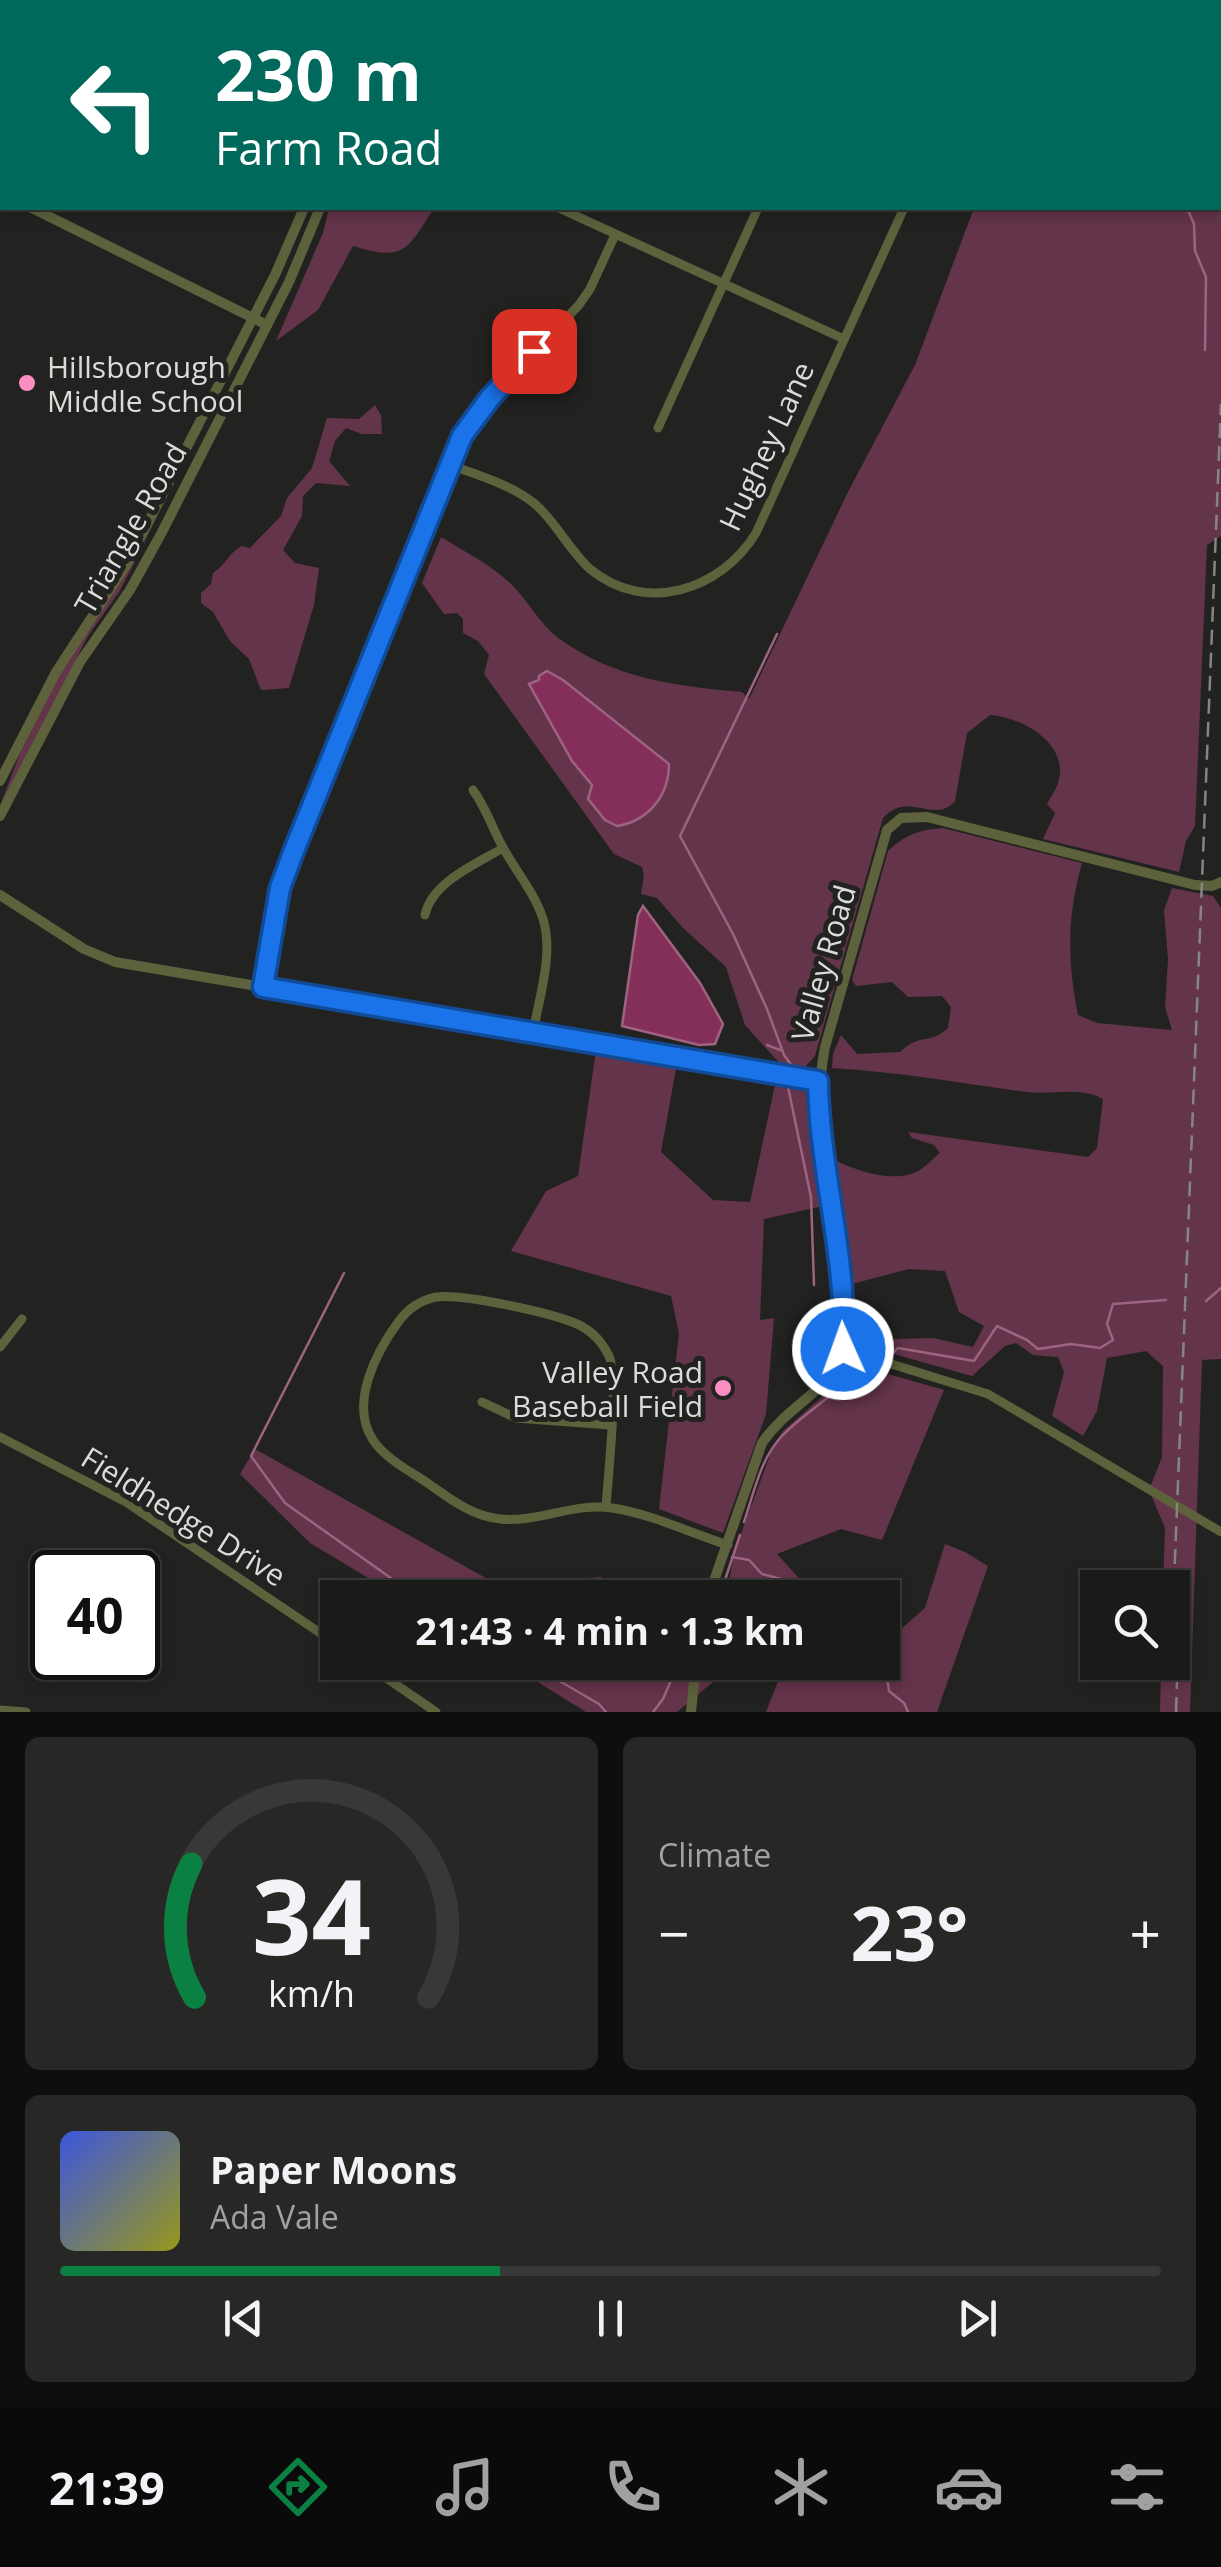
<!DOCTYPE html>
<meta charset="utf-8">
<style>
:root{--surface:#1a1a18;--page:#272725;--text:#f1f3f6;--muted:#9fa1a2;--line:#383837;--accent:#0b8043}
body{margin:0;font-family:"Open Sans",sans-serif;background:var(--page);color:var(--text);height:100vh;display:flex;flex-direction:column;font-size:38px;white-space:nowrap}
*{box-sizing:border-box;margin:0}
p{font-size:32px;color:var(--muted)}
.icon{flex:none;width:55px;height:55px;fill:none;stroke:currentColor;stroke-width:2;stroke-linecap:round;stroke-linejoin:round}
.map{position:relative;height:1712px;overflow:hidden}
.sheet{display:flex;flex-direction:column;gap:25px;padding:25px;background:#0e0e0d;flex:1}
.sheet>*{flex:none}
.top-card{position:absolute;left:0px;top:0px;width:1222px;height:210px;box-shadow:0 5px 15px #0003,0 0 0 2px var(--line);background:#00695c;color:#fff;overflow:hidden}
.buttons{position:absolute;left:1080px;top:1570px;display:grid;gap:20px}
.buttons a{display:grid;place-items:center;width:110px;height:110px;border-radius:0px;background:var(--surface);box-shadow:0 5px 15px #0003,0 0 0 2px var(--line);font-size:50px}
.speed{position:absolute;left:30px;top:1550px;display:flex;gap:20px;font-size:50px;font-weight:700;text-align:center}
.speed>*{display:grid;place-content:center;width:130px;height:130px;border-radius:50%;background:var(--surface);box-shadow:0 5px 15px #0003,0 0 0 2px var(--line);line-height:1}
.speed .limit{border:5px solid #111;border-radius:15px;background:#fff;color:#111}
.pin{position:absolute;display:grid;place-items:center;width:85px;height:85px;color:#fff;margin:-42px;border-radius:20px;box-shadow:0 5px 15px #0006}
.me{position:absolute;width:110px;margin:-55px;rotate:358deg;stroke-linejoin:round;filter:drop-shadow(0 0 8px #0008)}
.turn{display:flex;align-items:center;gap:35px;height:210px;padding:0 50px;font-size:45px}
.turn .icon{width:130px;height:130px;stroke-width:2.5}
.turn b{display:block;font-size:70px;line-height:85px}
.big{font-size:75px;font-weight:700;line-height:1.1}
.sheet .tile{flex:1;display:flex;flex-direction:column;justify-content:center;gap:15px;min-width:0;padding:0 35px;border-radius:15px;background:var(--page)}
.sheet .dial{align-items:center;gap:0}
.dial svg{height:260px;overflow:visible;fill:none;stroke:var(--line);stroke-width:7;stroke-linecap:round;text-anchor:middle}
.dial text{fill:var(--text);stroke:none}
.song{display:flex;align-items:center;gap:30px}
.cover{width:120px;height:120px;border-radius:15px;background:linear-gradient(135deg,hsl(230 70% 55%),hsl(60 70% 35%))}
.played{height:10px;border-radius:5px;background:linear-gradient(90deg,var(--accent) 40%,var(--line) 40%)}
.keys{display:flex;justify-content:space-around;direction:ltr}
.heat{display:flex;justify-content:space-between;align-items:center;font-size:55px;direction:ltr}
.sheet .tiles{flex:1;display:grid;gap:25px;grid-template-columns:1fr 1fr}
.tile:last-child{grid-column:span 2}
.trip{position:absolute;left:320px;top:1580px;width:580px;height:100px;border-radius:0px;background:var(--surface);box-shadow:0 5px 15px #0003,0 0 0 2px var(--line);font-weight:700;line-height:100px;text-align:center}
.menu{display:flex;height:160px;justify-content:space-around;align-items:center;background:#0a0a0a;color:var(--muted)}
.menu .icon{width:70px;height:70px}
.menu .selected{color:var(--accent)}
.menu b{font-size:45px;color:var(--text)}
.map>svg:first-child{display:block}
.green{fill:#64344a}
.water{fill:#832f5a;stroke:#9d6380;stroke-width:2.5}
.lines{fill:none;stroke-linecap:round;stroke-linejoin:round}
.stream{stroke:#9d6380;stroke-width:2.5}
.minor{stroke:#5d623d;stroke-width:9}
.tertiary{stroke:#5d623d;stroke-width:10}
.rail{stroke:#858683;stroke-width:2.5;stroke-dasharray:15 8;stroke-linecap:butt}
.route-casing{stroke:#114b97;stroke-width:25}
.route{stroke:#1a73e8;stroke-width:18}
.poi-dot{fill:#fc8fc1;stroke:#222320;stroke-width:4}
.labels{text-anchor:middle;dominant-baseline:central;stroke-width:10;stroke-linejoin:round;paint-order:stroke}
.poi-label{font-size:30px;fill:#dbdcda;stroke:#222320;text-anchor:start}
.street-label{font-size:30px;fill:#dbdcda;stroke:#222320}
</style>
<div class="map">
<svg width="1221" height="1712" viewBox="0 0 1221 1712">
<rect width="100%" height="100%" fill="#222320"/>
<g class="green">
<path d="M350 0H1221V536L1207 545 1195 826 1186 841 1179 872 1043 839 1055 813 1047 804C1053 793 1059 786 1060 773 1062 739 1019 717 990 715L967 733 955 801C935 825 908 790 883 818L815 1056 804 1068 782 1066 745 1025 726 967 683 928 657 898 641 894 644 875 642 867 614 854 484 674 489 655 478 641 463 633V619L457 613 444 614 422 583 441 537C465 552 492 565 512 585 528 601 540 624 558 638 615 679 675 686 742 692L749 699 848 492 915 365 974 208H1220V2H350Z"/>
<path d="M329 208H434C407 250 405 262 353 246L318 310 276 341 323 233Z"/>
<path d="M375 405 381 415 382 434H362L346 428 335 441 329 461 350 486 316 483 303 496 302 516 283 550 295 563 319 568 314 605 289 688 261 690 249 659 230 641 213 612 201 603V593L211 584 213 573C226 565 228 553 242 546L250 548 281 516 287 498 312 468 327 418 359 419Z"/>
<path d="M148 537 119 592 88 636 0 806 20 753 63 668Z"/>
<path d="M943 828 1082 863C1067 917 1067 960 1078 1015L1097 1023 1172 1030 1165 1007 1168 959 1164 910 1172 888 1213 896 1221 908V1359L1202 1360 1190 1712H1160L1161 1663 1172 1662V1588L1163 1587 1165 1528 1149 1490 1162 1457 1163 1366 1146 1351 1107 1358 1097 1411 1083 1436 1052 1416 1064 1372 1058 1357 1033 1355 1016 1343 1005 1346 972 1376 883 1351 894 1339 933 1338 973 1347 984 1326 959 1312 945 1271 909 1269 848 1285 836 1161C858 1171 890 1182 914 1173 923 1170 932 1159 940 1153L934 1145 912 1138 908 1132 1088 1157 1097 1148 1103 1099C1080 1086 1052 1095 1026 1092 961 1083 898 1072 832 1068L833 1054 841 1035 857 1054 900 1052C921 1032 928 1046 948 1028L951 1007 942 996 908 997 892 982 856 986 852 980 888 851C906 834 919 830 943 828Z"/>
<path d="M596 1050 677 1063 661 1152 713 1200 750 1202 775 1085 802 1086 809 1097 823 1206 764 1219 760 1320 774 1318 766 1414 723 1533 659 1509 679 1333 671 1296 511 1251 546 1191 578 1176Z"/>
<path d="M853 1364 944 1390 882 1540 841 1529 777 1554 816 1597H726L735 1550 773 1447 782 1432 821 1398Z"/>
<path d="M255 1449 500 1586 601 1577 632 1597H400L310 1543 240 1474Z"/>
<path d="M945 1544 965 1552 988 1566 937 1712H766L785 1663 882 1662 883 1630H900L925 1608Z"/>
<path d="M507 1663H736L677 1712H586Z"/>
</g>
<g class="water">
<path d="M547 671 563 680 669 764C669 796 648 821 617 826L605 820 588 799 592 785 572 761 529 684 539 680V676Z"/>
<path d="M643 906 700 983 723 1024 715 1044 699 1045 622 1026 638 915Z"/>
</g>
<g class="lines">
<g class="stream">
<path d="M1020 0V2"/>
<path d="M1208 2V0"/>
<path d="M1187 208 1194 224 1195 251 1206 277 1205 350"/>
<path d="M777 634 680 836 733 934 767 1009 784 1055 792 1066"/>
<path d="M767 1045 780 1050"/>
<path d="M788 1087 811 1197 814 1285"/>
<path d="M344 1273 251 1456 285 1503 419 1598"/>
<path d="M1206 1301 1221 1288"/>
<path d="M818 1318 835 1326"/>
<path d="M859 1337 892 1353"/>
<path d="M885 1360 898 1348 974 1361 997 1326 1027 1340 1038 1349 1071 1344 1100 1348 1113 1340 1107 1324 1113 1304 1166 1300"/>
<path d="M744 1522C754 1493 760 1459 782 1436 805 1412 833 1398 854 1372L874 1371 879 1366"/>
<path d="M732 1557 749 1560 762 1574 785 1580 788 1588 811 1598"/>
<path d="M719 1598 740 1535"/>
<path d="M527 1662 599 1704 606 1712"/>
<path d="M875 1662 887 1677 889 1691 904 1703 908 1712"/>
<path d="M653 1712 663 1699 679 1662"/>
</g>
<g class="minor">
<path d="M559 208 844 339"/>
<path d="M658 428 758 208"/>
<path d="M450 465C478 475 512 485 535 504 556 522 569 550 590 569 646 615 721 590 756 533L904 208"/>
<path d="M473 790C487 809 493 831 505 851 518 874 535 894 543 919 554 953 539 998 533 1033"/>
<path d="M425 915C432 882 476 864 503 848"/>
<path d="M263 987 280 888 293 853 462 436 489 398 579 305 590 289 615 235"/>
<path d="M0 1347 22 1319"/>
<path d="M843 1349 988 1394 1221 1532"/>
<path d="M482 1402 516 1418 610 1425"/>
<path d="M0 1437 126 1502 338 1645"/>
<path d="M606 1507C608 1476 619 1379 609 1356 602 1342 591 1330 577 1324 552 1313 462 1293 436 1297 421 1300 408 1309 399 1321 376 1352 349 1404 373 1440 385 1458 408 1470 426 1482 449 1498 471 1516 500 1519 538 1523 575 1502 612 1508 652 1514 690 1533 728 1545"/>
<path d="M363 1662 436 1712"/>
<path d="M0 1710 26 1712"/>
</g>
<g class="tertiary">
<path d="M332 0V2"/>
<path d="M347 0 348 2"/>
<path d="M0 191 2 193"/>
<path d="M32 208 267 325"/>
<path d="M0 781 56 672 128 562 275 275 304 208"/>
<path d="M0 816 80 662 130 590 161 534 289 282 320 208"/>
<path d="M0 895 84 949 115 962 818 1081"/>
<path d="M708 1598 762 1443C795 1395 848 1389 843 1319 835 1235 808 1129 825 1047L887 830 901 818 927 817 1195 885 1212 886 1221 882"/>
<path d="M691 1712 696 1662"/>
</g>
<g class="rail">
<path d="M1172 1633 1221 404"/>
<path d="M1176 1712 1179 1620"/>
</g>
</g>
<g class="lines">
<defs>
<path id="route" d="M534 351 490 398 462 436 293 853 280 888 263 987 818 1081C819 1170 848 1259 843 1349"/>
</defs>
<use href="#route" class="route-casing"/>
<use href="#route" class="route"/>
</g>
<g class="poi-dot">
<circle cx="27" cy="383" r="10"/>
<circle cx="723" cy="1388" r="10"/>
</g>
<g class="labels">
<g class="poi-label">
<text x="47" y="366">Hillsborough<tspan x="47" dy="34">Middle School</tspan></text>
<text x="703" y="1371" text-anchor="end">Valley Road<tspan x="703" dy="34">Baseball Field</tspan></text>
</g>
<g class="street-label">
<text transform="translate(766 446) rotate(-65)">Hughey Lane</text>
<text transform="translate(130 528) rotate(-60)">Triangle Road</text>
<text transform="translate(823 963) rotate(-74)">Valley Road</text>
<text transform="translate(184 1516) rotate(32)">Fieldhedge Drive</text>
</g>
</g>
</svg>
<div class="buttons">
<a><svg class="icon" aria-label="search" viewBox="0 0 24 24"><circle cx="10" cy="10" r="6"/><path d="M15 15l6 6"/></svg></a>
</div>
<div class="speed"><div class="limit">40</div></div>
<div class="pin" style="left:534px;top:351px;background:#d93025"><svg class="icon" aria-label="arrive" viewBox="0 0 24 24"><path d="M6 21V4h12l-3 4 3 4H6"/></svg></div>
<svg class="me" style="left:843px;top:1349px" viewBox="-20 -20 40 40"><circle r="17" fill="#1a73e8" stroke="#fff" stroke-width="3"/><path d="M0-11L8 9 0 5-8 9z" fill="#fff"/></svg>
<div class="trip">21:43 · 4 min · 1.3 km</div>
<div class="top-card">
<div class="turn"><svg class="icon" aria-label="left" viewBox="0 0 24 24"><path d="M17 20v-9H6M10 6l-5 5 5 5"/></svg><div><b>230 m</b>Farm Road</div></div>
</div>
</div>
<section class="sheet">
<div class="tiles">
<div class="tile dial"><svg viewBox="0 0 100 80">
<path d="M14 69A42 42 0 1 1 86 69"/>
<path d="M14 69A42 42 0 0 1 13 28" stroke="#0b8043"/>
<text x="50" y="56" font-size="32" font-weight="700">34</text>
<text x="50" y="72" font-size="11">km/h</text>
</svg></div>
<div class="tile"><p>Climate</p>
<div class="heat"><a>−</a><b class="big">23°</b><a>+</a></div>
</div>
<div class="tile">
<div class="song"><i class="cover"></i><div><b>Paper Moons</b><p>Ada Vale</p></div></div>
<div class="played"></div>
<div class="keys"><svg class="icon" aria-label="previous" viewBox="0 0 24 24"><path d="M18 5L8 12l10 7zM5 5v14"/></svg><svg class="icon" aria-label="pause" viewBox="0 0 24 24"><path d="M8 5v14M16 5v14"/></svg><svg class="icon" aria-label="next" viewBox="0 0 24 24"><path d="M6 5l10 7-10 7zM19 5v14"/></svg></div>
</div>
</div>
</section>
<nav class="menu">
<b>21:39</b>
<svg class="icon selected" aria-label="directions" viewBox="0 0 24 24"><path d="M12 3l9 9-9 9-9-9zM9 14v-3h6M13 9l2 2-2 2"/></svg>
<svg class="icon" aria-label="music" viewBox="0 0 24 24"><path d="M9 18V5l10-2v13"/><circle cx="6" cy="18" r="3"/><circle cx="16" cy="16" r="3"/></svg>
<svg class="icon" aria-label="phone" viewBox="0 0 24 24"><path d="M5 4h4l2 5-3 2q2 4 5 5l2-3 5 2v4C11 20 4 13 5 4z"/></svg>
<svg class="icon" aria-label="climate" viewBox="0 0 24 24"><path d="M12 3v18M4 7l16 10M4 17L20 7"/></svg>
<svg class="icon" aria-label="car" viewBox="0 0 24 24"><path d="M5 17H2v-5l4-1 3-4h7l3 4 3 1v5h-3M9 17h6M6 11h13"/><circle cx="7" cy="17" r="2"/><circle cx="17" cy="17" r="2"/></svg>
<svg class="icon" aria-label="filters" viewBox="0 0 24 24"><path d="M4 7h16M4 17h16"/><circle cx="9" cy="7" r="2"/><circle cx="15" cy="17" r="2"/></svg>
</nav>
